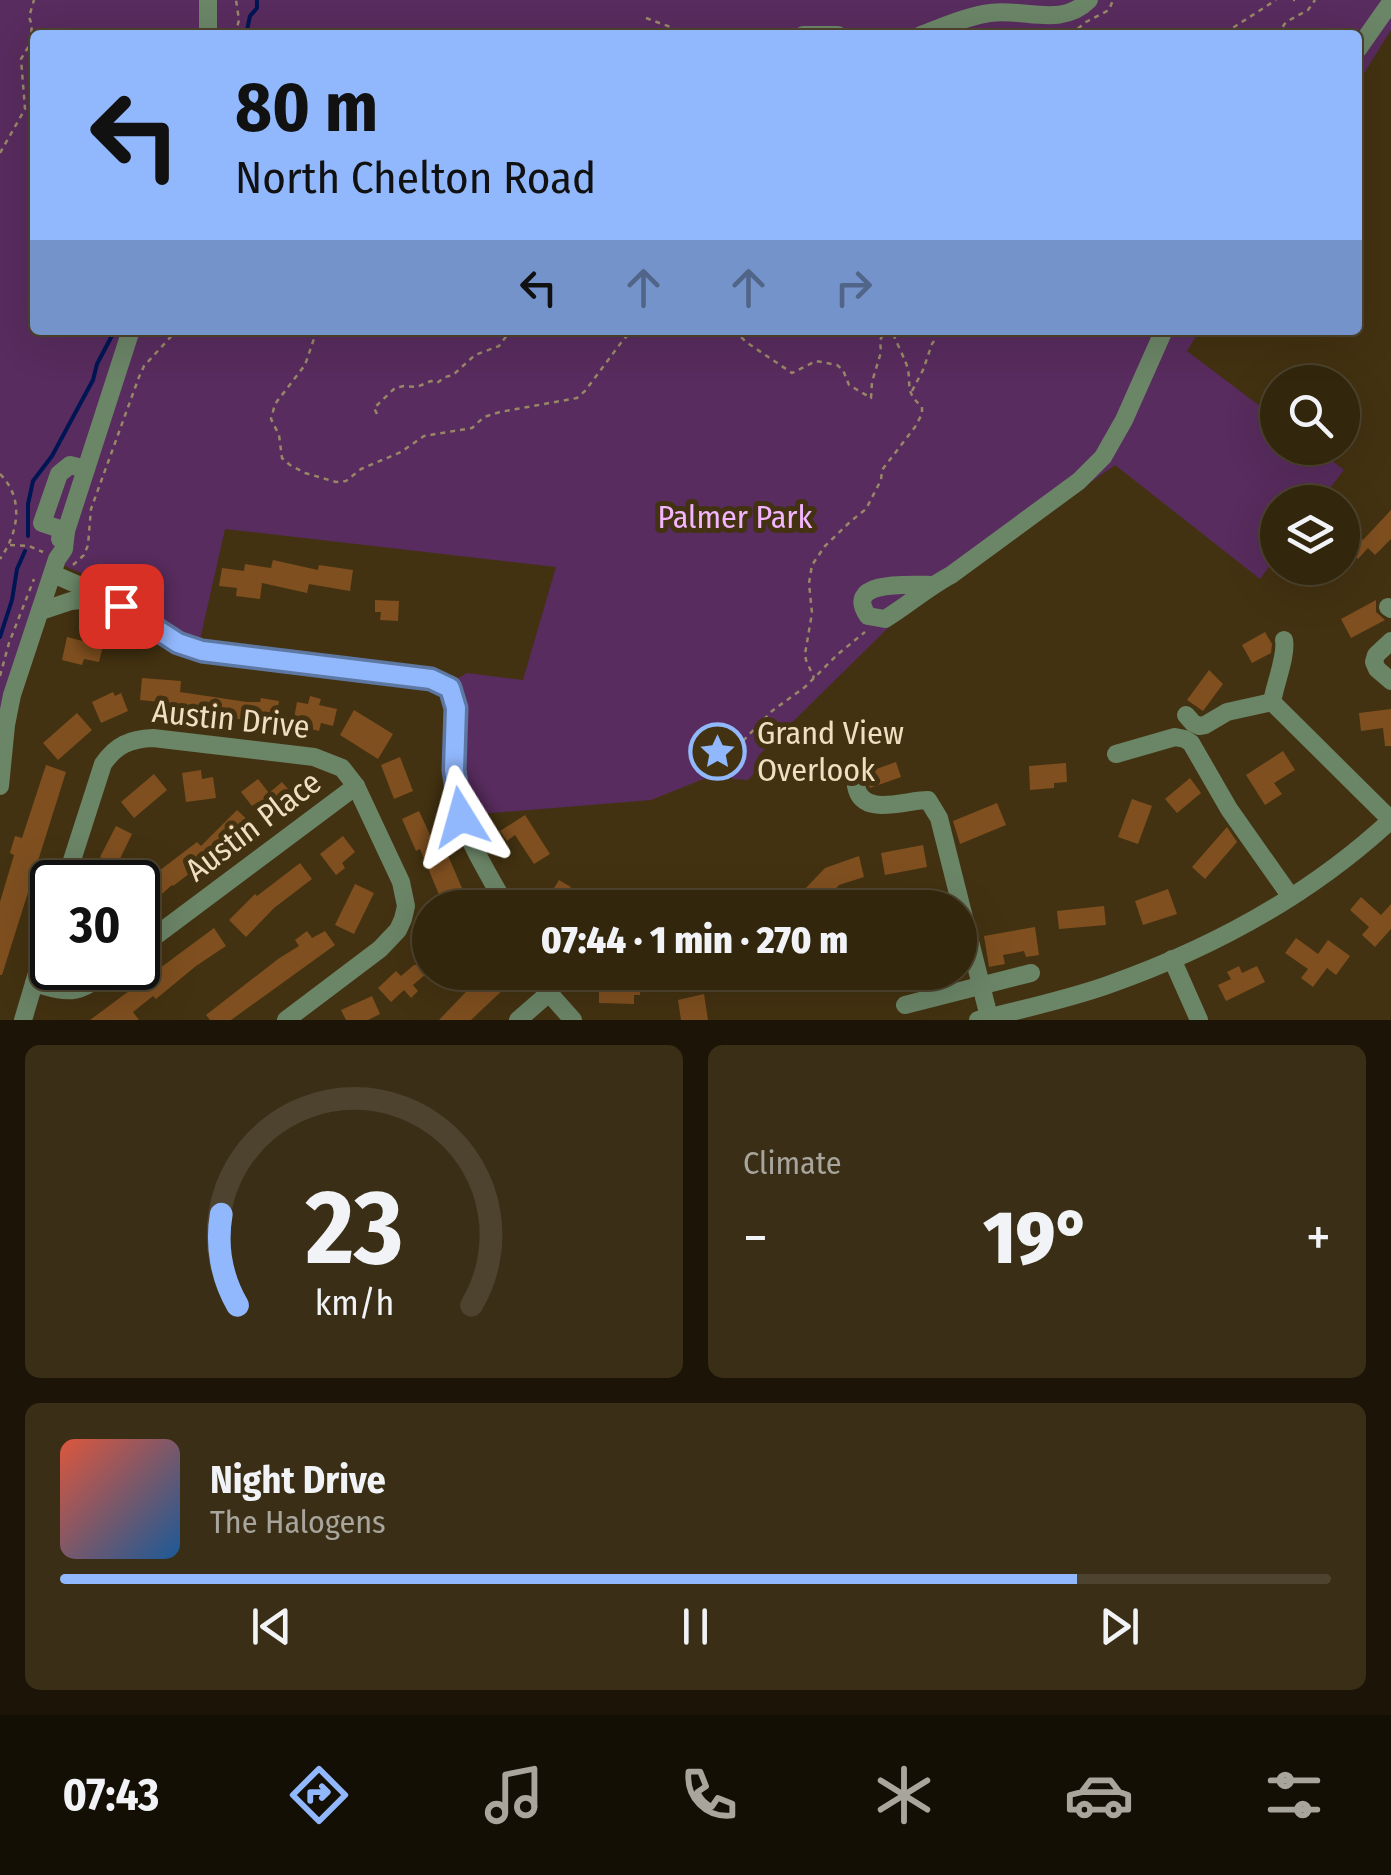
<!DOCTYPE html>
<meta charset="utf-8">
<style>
:root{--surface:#32260d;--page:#3a2e16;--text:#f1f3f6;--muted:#a8a59d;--line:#4d432e;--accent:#91b8fd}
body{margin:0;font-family:"Fira Sans Condensed",sans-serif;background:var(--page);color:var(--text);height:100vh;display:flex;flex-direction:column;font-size:38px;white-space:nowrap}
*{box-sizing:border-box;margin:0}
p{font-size:32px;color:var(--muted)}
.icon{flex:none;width:55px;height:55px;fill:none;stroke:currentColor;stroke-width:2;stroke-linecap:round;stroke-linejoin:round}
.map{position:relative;height:1020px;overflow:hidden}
.side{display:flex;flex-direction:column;gap:25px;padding:25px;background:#1c1507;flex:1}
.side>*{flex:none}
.banner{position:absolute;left:30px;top:30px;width:1332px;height:305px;border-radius:10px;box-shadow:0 10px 40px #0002,0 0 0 2px var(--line);background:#91b8fd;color:#111;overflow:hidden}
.controls{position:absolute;left:1260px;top:365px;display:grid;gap:20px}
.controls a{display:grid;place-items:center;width:100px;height:100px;border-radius:50%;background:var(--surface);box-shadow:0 10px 40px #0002,0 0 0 2px var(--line);font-size:50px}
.speed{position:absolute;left:30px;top:860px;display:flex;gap:20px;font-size:50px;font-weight:700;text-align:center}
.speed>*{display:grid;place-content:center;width:130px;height:130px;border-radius:50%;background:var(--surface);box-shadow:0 10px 40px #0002,0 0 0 2px var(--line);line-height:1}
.speed .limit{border:5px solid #111;border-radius:15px;background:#fff;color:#111}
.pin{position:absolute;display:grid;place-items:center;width:85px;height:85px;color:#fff;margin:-42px;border-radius:20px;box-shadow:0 5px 15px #0006}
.me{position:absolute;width:110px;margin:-55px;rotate:352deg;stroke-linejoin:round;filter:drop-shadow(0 0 8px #0008)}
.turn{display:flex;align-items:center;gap:35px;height:210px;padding:0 40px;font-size:45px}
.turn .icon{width:130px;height:130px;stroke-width:2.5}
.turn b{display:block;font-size:70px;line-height:85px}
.lanes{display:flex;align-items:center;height:95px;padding:0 40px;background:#0003;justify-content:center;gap:50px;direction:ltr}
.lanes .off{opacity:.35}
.big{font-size:75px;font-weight:800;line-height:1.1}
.side .widget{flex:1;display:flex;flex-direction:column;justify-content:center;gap:15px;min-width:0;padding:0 35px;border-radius:15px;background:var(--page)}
.side .dial{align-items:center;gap:0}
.dial svg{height:260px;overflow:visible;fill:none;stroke:var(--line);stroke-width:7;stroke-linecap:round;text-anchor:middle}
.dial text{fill:var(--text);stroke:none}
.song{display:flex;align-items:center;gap:30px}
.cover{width:120px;height:120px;border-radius:15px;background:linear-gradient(135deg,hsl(10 70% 55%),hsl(210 70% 35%))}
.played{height:10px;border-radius:5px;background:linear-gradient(90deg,var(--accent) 80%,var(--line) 80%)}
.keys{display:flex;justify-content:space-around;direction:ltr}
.heat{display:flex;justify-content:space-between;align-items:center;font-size:55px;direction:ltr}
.side .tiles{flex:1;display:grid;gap:25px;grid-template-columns:1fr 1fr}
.widget:last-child{grid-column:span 2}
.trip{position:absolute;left:412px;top:890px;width:565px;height:100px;border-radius:50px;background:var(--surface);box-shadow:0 10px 40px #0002,0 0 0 2px var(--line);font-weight:800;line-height:100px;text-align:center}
.menu{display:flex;height:160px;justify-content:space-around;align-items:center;background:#140f05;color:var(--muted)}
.menu .icon{width:70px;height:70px}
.menu .current{color:var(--accent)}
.menu b{font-size:45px;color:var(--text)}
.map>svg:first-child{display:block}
.green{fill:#582c5e}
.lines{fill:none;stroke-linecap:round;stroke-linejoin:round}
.stream{stroke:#001554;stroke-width:4}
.building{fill:#7f4f1f}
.path{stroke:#988767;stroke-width:2.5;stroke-dasharray:5 5;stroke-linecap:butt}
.minor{stroke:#6b8567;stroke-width:18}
.route-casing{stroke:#5e78a4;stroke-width:25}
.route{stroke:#91b8fd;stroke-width:18}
.labels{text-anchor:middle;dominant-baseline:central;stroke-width:10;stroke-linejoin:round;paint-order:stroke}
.park-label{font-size:32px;fill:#f3b5fd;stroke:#433211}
.street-label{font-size:32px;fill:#f0dfc0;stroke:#433211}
.poi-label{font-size:32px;fill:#f0dfc0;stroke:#433211;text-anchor:start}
</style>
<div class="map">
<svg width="1391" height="1020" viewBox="0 0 1391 1020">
<rect width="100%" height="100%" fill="#433211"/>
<path class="green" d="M0 0H1391V30L1358 83V35H35V330H1200L1187 351 1277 419 1278 448H1315L1344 470 1319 502H1278L1277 556 1260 579 1115 465 893 623 758 756V769L748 780 733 779 726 770 651 800 467 815 464 808 453 681 467 673 523 680 556 567 225 529 199 644C176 634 161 616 141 603 117 587 89 577 63 565L0 731Z"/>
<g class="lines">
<g class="stream">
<path d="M246 35 250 16 257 8V0"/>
<path d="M28 536V504L33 481 52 456 93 380 97 364 115 330"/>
<path d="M0 637 12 600 17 569 25 551"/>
</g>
</g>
<g class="building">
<path d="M1391 510V539L1375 555 1368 548 1358 559 1349 550 1360 537 1363 540Z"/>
<path d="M273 560 318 570 319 565 353 570 350 591 309 584 307 593 262 583 260 599 236 596 237 588 219 586 222 568 244 571 245 564 271 568Z"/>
<path d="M375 600 399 601 398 621 380 620 381 612H375Z"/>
<path d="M1376 600V612L1385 620 1351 638 1341 619Z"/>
<path d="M1265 632 1272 644 1271 653 1252 663 1242 645Z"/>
<path d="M67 637 103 646 99 662 84 659 82 665 62 660Z"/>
<path d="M1209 670 1223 684 1203 711 1187 700Z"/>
<path d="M142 678 181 681 180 692 247 702H260L261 698 279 701 275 724 187 712 188 705 140 700Z"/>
<path d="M113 692 115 696 121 693 128 711 101 723 92 702Z"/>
<path d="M310 696 321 699 319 705 337 709 333 726 321 723 319 731 304 727 305 721 294 718 297 702 308 704Z"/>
<path d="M1391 709V746H1385L1383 728 1361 731 1359 713Z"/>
<path d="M354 710 393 734 378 759 340 735Z"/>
<path d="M77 713 92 730 58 760 43 743Z"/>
<path d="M1283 751 1295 770 1274 783 1282 794 1265 805 1246 775Z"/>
<path d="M400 757 413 791 394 799 381 765Z"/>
<path d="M896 762 901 777 870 788 865 773Z"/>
<path d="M1066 763 1067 782 1054 783V788L1030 790 1029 766Z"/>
<path d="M46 765 66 772 2 975H0V902L14 855 10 853 15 836 22 838Z"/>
<path d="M201 770 202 779 213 777 216 798 186 802 182 773Z"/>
<path d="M154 774 167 790 134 818 121 802Z"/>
<path d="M1190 778 1201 793 1177 813 1165 799Z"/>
<path d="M258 779 269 793 282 782 294 796 269 816 258 802 252 806 241 792Z"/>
<path d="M1132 799 1152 806 1138 844 1118 837Z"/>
<path d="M997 803 1006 825 960 844 953 821Z"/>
<path d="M237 810 252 824 221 854 219 851 173 886 172 885 138 915V887L197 842 201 846Z"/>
<path d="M419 811 439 854 446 851 462 888 440 897 420 849 416 851 402 819Z"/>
<path d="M525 815 550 854 534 864 515 835 507 841 500 831Z"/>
<path d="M116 826 132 834 117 865 100 857Z"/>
<path d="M1227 827 1237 842 1205 879 1192 867Z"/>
<path d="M343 836 355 852 342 863 345 868 336 875 320 854Z"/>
<path d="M923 845 927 867 885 875 881 853Z"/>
<path d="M859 856 864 877 839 885 831 894 827 891 817 902 803 891 825 868Z"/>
<path d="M300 863 312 879 274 908 246 937 229 920 255 894 257 896Z"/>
<path d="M559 880 571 887 567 893 591 908H553L545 903Z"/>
<path d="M355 884 374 893 354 934 335 925Z"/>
<path d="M1168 889 1177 914 1143 925 1135 901Z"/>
<path d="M669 897 701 902V908H667Z"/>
<path d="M1361 897 1381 915 1391 904V929L1375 947 1362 935 1369 927 1350 910Z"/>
<path d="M1104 906 1106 925 1059 929 1057 911Z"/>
<path d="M1035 927 1039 955 1026 957 1024 951 1003 955 1005 964 989 967 984 936Z"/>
<path d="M214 928 226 946 196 966 156 999 153 996 133 1012 139 1020H90Z"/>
<path d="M307 931 312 938 325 931 335 945 231 1020H210L206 1015 278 959 299 946 295 940Z"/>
<path d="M1296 938 1318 954 1328 940 1350 956 1336 975 1327 968 1313 987 1301 978 1308 969 1285 953Z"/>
<path d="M414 965H418L426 974 413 985 418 991 411 998 404 990 391 1002 378 988 396 971 401 976Z"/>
<path d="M1239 966 1242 973 1257 966 1265 982 1226 1001 1218 985 1231 979 1227 972Z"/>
<path d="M485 972H494L507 986 471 1020H439Z"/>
<path d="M624 972H641L640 995H634V1004L599 1003V983L623 984Z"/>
<path d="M840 972H884L886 983 838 992 835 975Z"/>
<path d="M704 994 708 1020H681L678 1000Z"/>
<path d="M372 996 380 1014 368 1020H346L341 1010Z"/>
</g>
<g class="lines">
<g class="path">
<path d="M1293 0H1295"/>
<path d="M646 18 673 28 681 35"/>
<path d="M235 35 239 20 236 0"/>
<path d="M1070 35 1086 22 1109 10 1113 0"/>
<path d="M1227 35 1231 29 1276 0"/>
<path d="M1277 35 1286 22 1308 10 1315 0"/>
<path d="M0 153 25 109 21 59 30 44 32 25 29 17 34 0"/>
<path d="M317 330 305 365 275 404 271 419 279 435 282 458 290 465 305 473 336 482 346 481 361 469 401 452 424 436 472 428 484 417 500 412 577 398 585 391 623 340 633 330"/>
<path d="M703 330 737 333 746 342 792 373 816 361 837 365 843 370 849 385 871 398 872 382 881 352 880 340 884 333 891 330C894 336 907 364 908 369 911 388 905 391 922 407V414L915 427 882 470 881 480 866 509 851 521 825 546 812 565 809 583 812 613 805 654 806 660 814 678"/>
<path d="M912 391 923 370 932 344 941 330"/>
<path d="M377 414 374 408 395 388 404 386 417 387 431 381 437 383 445 377 453 375 475 355 499 346 510 331 513 330"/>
<path d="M0 474C25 499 18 533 0 559"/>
<path d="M10 545 29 546 43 552"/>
<path d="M73 565 84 555 88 545 91 509 139 377 144 366 177 330"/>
<path d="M0 676 9 643 34 579"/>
<path d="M736 748 772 711 805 687 838 654 865 632"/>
</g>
<g class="minor">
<path d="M208 0V35"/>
<path d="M803 35H838"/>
<path d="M921 35C943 27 967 16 990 13 1025 8 1061 28 1089 0"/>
<path d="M1358 49 1391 2"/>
<path d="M66 531 42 523 59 474 70 465 86 469"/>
<path d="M60 539 66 531 131 330"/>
<path d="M53 574 108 598 189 647 230 656 431 679 450 688C463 715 452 757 455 788 459 831 487 870 507 908"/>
<path d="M933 585C913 585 842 579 868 616L885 619C908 605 928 587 951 575L1079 481 1103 457 1124 420 1164 330"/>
<path d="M1388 607 1391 609"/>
<path d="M41 611 71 601 102 598"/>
<path d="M1391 641 1376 655 1374 662 1377 669 1391 681"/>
<path d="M1272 702 1391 820"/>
<path d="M1272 702C1275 684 1287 655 1284 640"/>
<path d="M1186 715 1193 723 1199 726 1205 725 1227 712 1272 702"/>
<path d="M1116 754 1175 737 1185 739 1191 743 1229 809 1291 897"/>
<path d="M0 786 6 725 12 695 57 559 64 549 66 531"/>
<path d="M856 786C862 818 905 800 928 800L939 818 989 1017"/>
<path d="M65 882 103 764C116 745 130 739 153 738L314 757 342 768 356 786 401 882 406 906 403 919 398 930 380 949 286 1020"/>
<path d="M138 949 356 786"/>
<path d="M1172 959 1199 1020"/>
<path d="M539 972 549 993 573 1020"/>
<path d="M34 983C75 996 79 992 113 968"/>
<path d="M905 1005 1031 973"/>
<path d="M23 1020 52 923"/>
<path d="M518 1020 549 993"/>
<path d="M978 1020C1020 1010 1064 1000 1105 986 1211 949 1309 896 1391 820"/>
</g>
</g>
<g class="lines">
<defs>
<path id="route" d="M121 606 178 643 202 651 431 679 450 688 456 708 454 770 461 817"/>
</defs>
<use href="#route" class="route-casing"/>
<use href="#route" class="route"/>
</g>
<defs>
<symbol id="sight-ring" viewBox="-11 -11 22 22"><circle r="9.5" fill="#433211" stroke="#91b8fd" stroke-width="1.5"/><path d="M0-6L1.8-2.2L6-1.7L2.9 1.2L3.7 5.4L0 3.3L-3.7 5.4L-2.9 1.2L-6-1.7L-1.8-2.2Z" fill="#91b8fd"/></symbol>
</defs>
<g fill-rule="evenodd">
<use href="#sight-ring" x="686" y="720" width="63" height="63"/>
</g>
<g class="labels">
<g class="park-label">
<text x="735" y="517">Palmer Park</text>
</g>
<g class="street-label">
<text transform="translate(231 719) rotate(6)">Austin Drive</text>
<text transform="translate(253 826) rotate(-37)">Austin Place</text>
</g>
<g class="poi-label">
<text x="757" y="733">Grand View<tspan x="757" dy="37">Overlook</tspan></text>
</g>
</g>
</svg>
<div class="controls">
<a><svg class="icon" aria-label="search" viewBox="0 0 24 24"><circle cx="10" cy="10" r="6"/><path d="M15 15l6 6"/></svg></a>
<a><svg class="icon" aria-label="layers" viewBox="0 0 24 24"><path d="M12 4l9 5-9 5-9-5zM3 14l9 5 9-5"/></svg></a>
</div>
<div class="speed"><div class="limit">30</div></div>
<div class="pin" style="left:121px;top:606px;background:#d93025"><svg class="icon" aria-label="arrive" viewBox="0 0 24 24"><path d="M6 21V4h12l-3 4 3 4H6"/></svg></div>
<svg class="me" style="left:461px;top:817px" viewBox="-20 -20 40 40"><path d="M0-17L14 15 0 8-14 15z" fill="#91b8fd" stroke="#fff" stroke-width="4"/></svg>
<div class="trip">07:44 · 1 min · 270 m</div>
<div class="banner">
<div class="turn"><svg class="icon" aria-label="left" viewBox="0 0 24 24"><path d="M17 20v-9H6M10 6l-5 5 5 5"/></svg><div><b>80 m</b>North Chelton Road</div></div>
<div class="lanes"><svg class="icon" aria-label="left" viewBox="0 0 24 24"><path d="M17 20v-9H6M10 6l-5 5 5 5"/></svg><svg class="icon off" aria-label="ahead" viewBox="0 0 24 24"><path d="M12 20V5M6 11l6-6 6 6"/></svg><svg class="icon off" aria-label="ahead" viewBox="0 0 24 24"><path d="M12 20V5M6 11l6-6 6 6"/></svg><svg class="icon off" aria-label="right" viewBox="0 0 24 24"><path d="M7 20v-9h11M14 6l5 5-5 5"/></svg></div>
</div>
</div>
<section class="side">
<div class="tiles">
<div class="widget dial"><svg viewBox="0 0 100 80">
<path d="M14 69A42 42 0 1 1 86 69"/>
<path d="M14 69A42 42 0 0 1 9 41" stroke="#91b8fd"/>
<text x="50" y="56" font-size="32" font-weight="700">23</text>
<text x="50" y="72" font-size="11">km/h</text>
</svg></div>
<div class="widget"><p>Climate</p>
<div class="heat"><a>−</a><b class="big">19°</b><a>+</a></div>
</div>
<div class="widget">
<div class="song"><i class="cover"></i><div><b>Night Drive</b><p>The Halogens</p></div></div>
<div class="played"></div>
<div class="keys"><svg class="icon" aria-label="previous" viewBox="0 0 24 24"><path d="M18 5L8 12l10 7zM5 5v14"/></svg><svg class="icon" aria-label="pause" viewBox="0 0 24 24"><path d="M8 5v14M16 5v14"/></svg><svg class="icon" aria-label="next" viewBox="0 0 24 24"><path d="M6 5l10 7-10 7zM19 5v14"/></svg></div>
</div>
</div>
</section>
<nav class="menu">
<b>07:43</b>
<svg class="icon current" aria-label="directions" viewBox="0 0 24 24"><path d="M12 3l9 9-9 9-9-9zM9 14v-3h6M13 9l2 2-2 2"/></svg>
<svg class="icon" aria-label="music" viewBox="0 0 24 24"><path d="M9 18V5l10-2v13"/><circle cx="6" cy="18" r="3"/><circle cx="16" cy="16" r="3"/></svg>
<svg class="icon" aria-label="phone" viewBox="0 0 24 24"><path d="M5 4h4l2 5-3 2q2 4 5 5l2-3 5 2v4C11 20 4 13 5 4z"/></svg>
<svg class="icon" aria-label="climate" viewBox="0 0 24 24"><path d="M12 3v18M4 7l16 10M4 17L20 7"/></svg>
<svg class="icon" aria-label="car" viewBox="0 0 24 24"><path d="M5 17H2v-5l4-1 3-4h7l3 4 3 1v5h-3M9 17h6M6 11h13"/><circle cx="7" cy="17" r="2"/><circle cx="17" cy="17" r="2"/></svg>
<svg class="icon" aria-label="filters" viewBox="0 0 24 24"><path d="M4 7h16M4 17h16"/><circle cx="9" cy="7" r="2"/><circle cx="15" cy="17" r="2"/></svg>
</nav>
